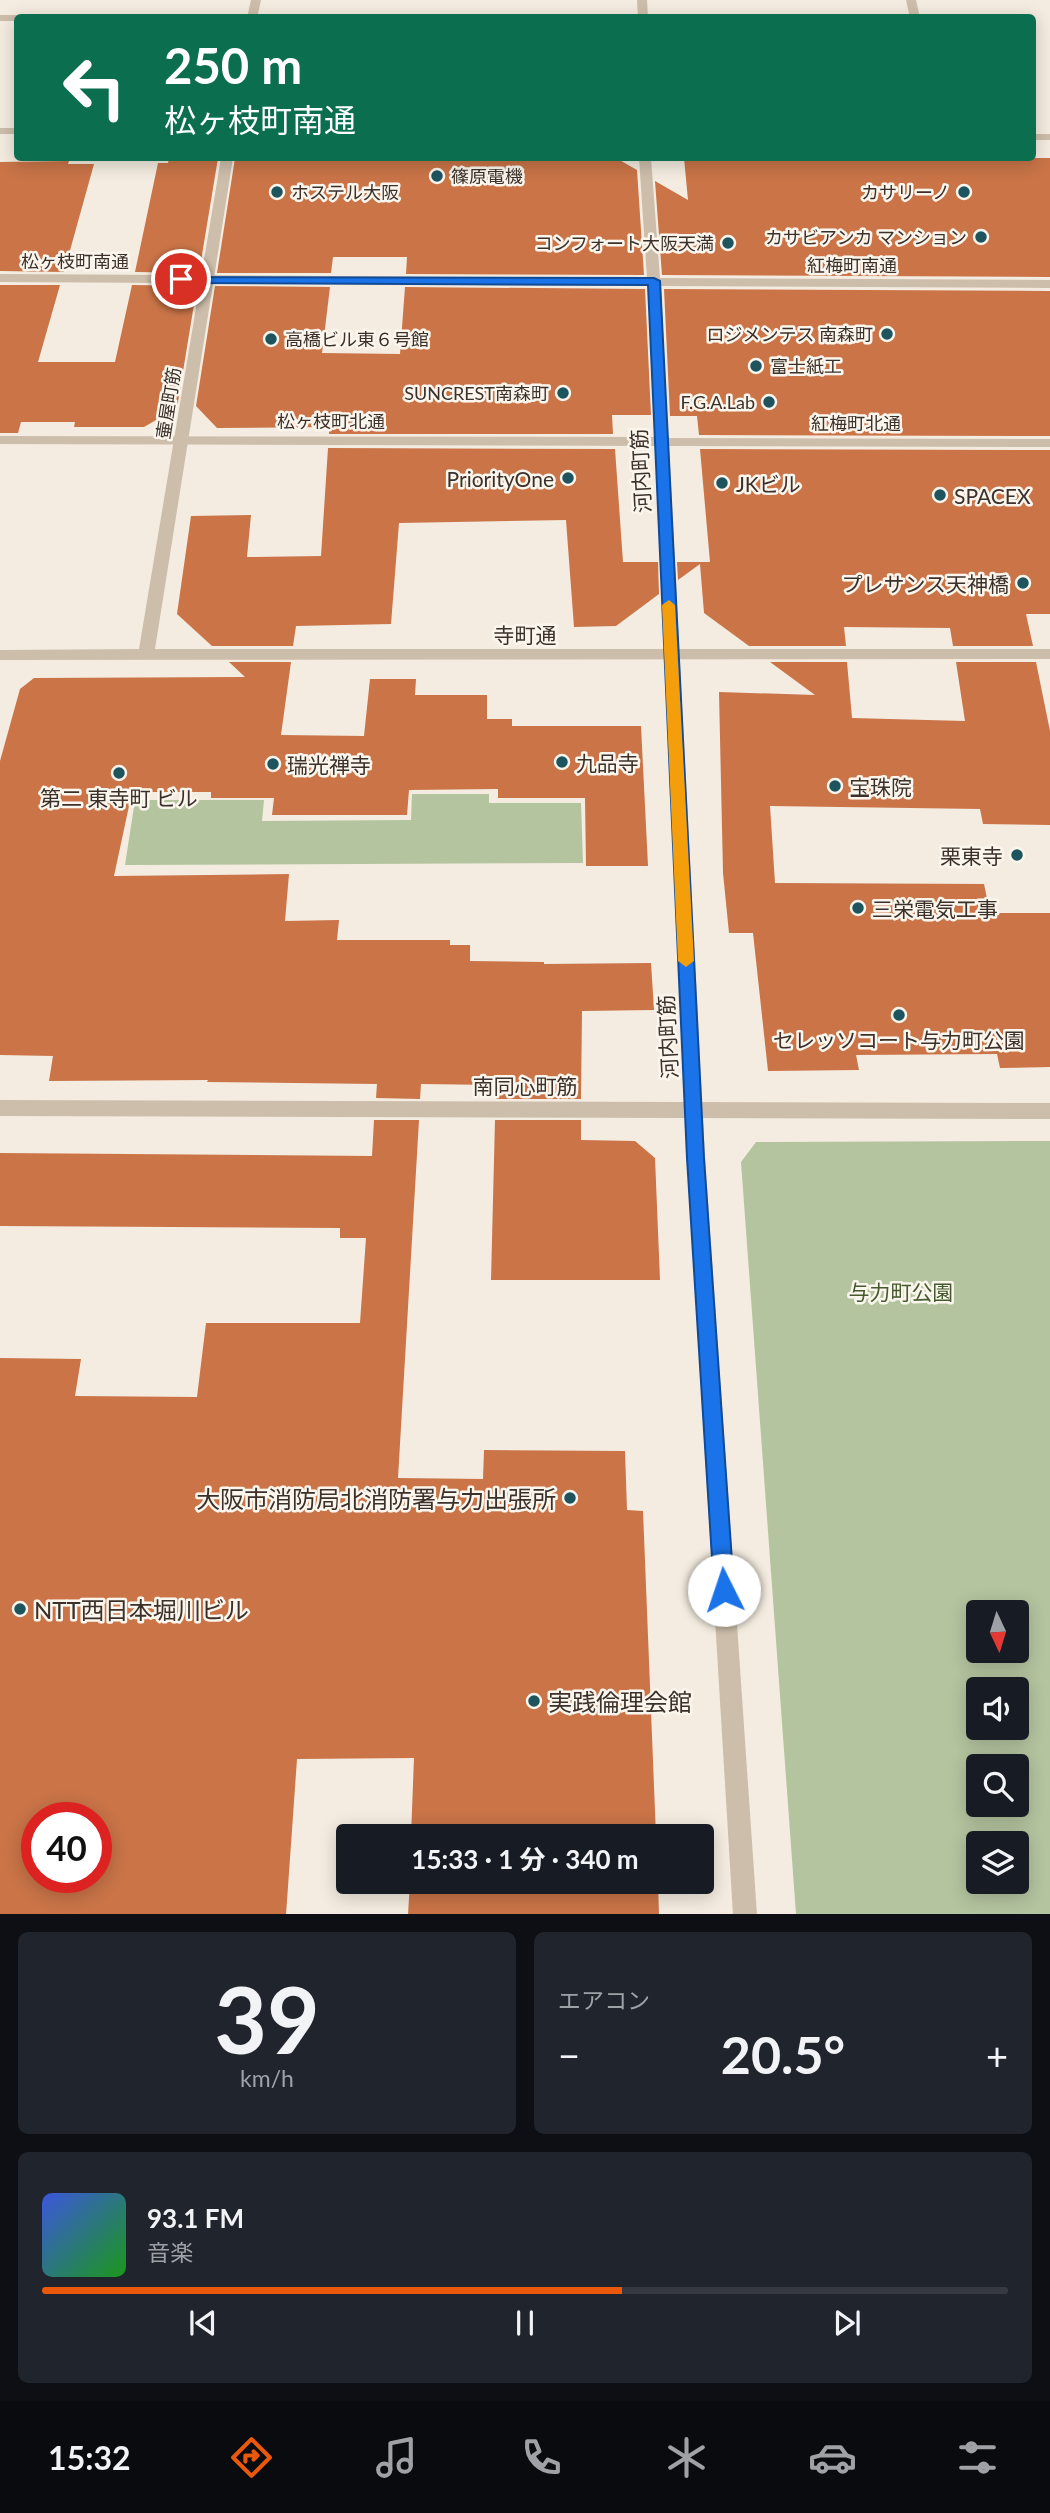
<!DOCTYPE html>
<html lang="ja">
<meta charset="utf-8">
<style>
:root{--surface:#171b24;--page:#20242c;--text:#f1f3f6;--muted:#9ea1a6;--line:#363941;--accent:#ea580c}
body{margin:0;font-family:Lato,"Noto Sans JP",sans-serif;background:var(--page);color:var(--text);height:100vh;display:flex;flex-direction:column;font-size:26px;white-space:nowrap}
*{box-sizing:border-box;margin:0}
p{font-size:23px;color:var(--muted)}
.icon{flex:none;width:38px;height:38px;fill:none;stroke:currentColor;stroke-width:2;stroke-linecap:round;stroke-linejoin:round}
.map{position:relative;height:1914px;overflow:hidden}
.side{display:flex;flex-direction:column;gap:18px;padding:18px;background:#0d0f14;flex:1}
.side>*{flex:none}
.top-card{position:absolute;left:14px;top:14px;width:1022px;height:147px;border-radius:7px;box-shadow:0 4px 18px #0003;background:#0b6e4f;color:#fff;overflow:hidden}
.needle{width:46px;rotate:176deg}
.fabs{position:absolute;left:966px;top:1600px;display:grid;gap:14px}
.fabs a{display:grid;place-items:center;width:63px;height:63px;border-radius:7px;background:var(--surface);box-shadow:0 4px 18px #0003;font-size:35px}
.speed{position:absolute;left:21px;top:1802px;display:flex;gap:14px;font-size:35px;font-weight:700;text-align:center}
.speed>*{display:grid;place-content:center;width:91px;height:91px;border-radius:50%;background:var(--surface);box-shadow:0 4px 18px #0003;line-height:1}
.speed .limit{border:10px solid #d22;background:#fff;color:#111}
.pin{position:absolute;display:grid;place-items:center;width:60px;height:60px;color:#fff;margin:-30px;border:4px solid #fff;border-radius:50%;box-shadow:0 2px 7px #0007}
.me{position:absolute;width:77px;margin:-38px;rotate:356deg;stroke-linejoin:round;filter:drop-shadow(0 0 5px #0008)}
.turn{display:flex;align-items:center;gap:24px;height:147px;padding:0 35px;font-size:32px}
.turn .icon{width:91px;height:91px;stroke-width:2.5}
.turn b{display:block;font-size:49px;line-height:60px}
.big{font-size:52px;font-weight:700;line-height:1.1}
.side .widget{flex:1;display:flex;flex-direction:column;justify-content:center;gap:10px;min-width:0;padding:0 24px;border-radius:10px;background:var(--page)}
.side .dial{align-items:center;gap:0}
.dial b{font-size:91px;line-height:1}
.song{display:flex;align-items:center;gap:21px}
.cover{width:84px;height:84px;border-radius:10px;background:linear-gradient(135deg,hsl(230 70% 55%),hsl(120 70% 35%))}
.played{height:7px;border-radius:4px;background:linear-gradient(90deg,var(--accent) 60%,var(--line) 60%)}
.keys{display:flex;justify-content:space-around;direction:ltr}
.heat{display:flex;justify-content:space-between;align-items:center;font-size:38px;direction:ltr}
.side .tiles{flex:1;display:grid;gap:18px;grid-template-columns:1fr 1fr}
.widget:last-child{grid-column:span 2}
.trip{position:absolute;left:336px;top:1824px;width:378px;height:70px;border-radius:7px;background:var(--surface);box-shadow:0 4px 18px #0003;font-weight:700;line-height:70px;text-align:center}
.menu{display:flex;height:112px;justify-content:space-around;align-items:center;background:#090b0e;color:var(--muted)}
.menu .icon{width:49px;height:49px}
.menu .active{color:var(--accent)}
.menu b{font-size:32px;color:var(--text)}
.map>svg:first-child{display:block}
.green{fill:#b4c49f;fill-rule:evenodd}
.building{fill:#ca7448;fill-rule:evenodd}
.lines{fill:none;stroke-linecap:round;stroke-linejoin:round}
.minor{fill:#cdbeab;fill-rule:evenodd}
.tertiary{fill:#cdbeab;fill-rule:evenodd}
.route{fill:#1a73e8;stroke:#114b97;stroke-width:2}
.slow{fill:#f59e0b}
.poi-dot{fill:#1e545e;stroke:#fbf6ed;stroke-width:2.5}
.labels{text-anchor:middle;dominant-baseline:central;stroke-width:5;stroke-linejoin:round;paint-order:stroke}
.far-poi-label{font-size:18px;fill:#3b312a;stroke:#fbf6ed;text-anchor:end}
.far-street-label{font-size:18px;fill:#3b312a;stroke:#fbf6ed}
.street-label{font-size:21px;fill:#3b312a;stroke:#fbf6ed}
.poi-label{font-size:21px;fill:#3b312a;stroke:#fbf6ed;text-anchor:start}
.park-label{font-size:21px;fill:#455a2d;stroke:#fbf6ed}
.near-poi-label{font-size:24px;fill:#3b312a;stroke:#fbf6ed;text-anchor:start}
</style>
<div class="map">
<svg width="1050" height="1915" viewBox="0 0 1050 1915">
<rect width="100%" height="100%" fill="#f4ece0"/>
<g class="green">
<path d="M412 794H489V803H581L583 863 125 865 135 800H264L262 821 411 820Z"/>
<path d="M1050 1141V1914H796L741 1162 756 1142ZM978 1612H1017V1650H978ZM978 1689H1017V1727H978ZM978 1766H1017V1804H978ZM978 1843H1017V1881H978Z"/>
</g>
<g class="building">
<path d="M169 158H218L199 273 135 272 158 163H168Z"/>
<path d="M235 158H616L637 170 644 275 406 274 407 257H333L331 273H217Z"/>
<path d="M684 158H1050V277L662 275 655 181 688 200Z"/>
<path d="M69 161 68 164H94L64 272 0 271V162Z"/>
<path d="M0 285H60L38 362H115L132 285 197 286 177 408 144 427H74L75 422H21L18 433H0Z"/>
<path d="M215 286 330 287 322 353 400 354 405 287 645 289 651 415H612L613 434H329V427L217 428 196 406Z"/>
<path d="M664 289 1050 291V436L699 435 697 416H670Z"/>
<path d="M328 448 615 449 623 562H658L659 594 616 626 574 627 566 520 399 523 391 624 296 626 293 646H212L177 614 191 516 251 515 247 557 321 556Z"/>
<path d="M700 449 1050 450V614H1026L1033 646H953L950 628 844 627 846 646H749L704 613 700 564 678 580 677 562H710Z"/>
<path d="M229 662H291L281 735 364 736 370 679H416L415 695H487V719H512V726H641L648 866H586L585 798H498V789L409 790 407 815H272L274 798H211V792H132L114 876 289 874 285 921 339 920 337 940H450V945H470V961L544 962V964L651 963 654 1010 582 1011 581 1099H496V1085L421 1084 420 1099 376 1098 377 1084 207 1082 208 1080 49 1081 53 1056 0 1055V761L20 689 34 678 245 677Z"/>
<path d="M770 662H847L852 718 965 721 956 662H1036L1050 731V825L983 824 980 809 770 806 775 883 984 884 990 913H1050V1067L1000 1068 997 1054 856 1055 859 1070 768 1071 753 933H729L723 873 719 692 815 695Z"/>
<path d="M374 1120H419L398 1478 483 1479 484 1450 625 1451 627 1510 643 1511 656 1836H411L414 1758 297 1759 286 1915H0V1358L81 1359 75 1396 197 1397 206 1323H360L366 1238H340V1228L0 1226V1153L372 1156ZM37 1818H96V1878H37Z"/>
<path d="M495 1120H581V1140L635 1141 655 1158 660 1280H491Z"/>
<path d="M410 1881H658L659 1915H408Z"/>
</g>
<g class="lines">
<g class="minor">
<path d="M251 0H261L257 18H247Z"/>
<path d="M906 0H916L920 18H910Z"/>
<path d="M0 15H18L23 18H18V21H0Z"/>
<path d="M221 158H233L155 649H1050V659L0 660V650L139 649Z"/>
<path d="M0 1100 1050 1103V1119L0 1116Z"/>
</g>
<g class="tertiary">
<path d="M637 0H647L648 18H638Z"/>
<rect x="0" y="128" width="18" height="6"/>
<rect x="1032" y="134" width="18" height="6"/>
<path d="M639 158H651L660 278 1050 280V288L661 286 668 438 1050 439V447L669 446 705 1158 757 1915H733L687 1158 655 446 0 444V436L655 437 648 286 0 282V274L647 278Z"/>
</g>
</g>
<path class="route" d="M177 277 654 278 660 281 704 1158 734 1590 731 1597 724 1600 717 1597 714 1590 687 1158 648 285 181 283 176 279Z"/>
<path class="slow" d="M669 600 675 605 694 961 686 967 678 961 662 605Z"/>
<g class="poi-dot">
<circle cx="437" cy="176" r="7"/>
<circle cx="277" cy="192" r="7"/>
<circle cx="964" cy="192" r="7"/>
<circle cx="981" cy="237" r="7"/>
<circle cx="728" cy="243" r="7"/>
<circle cx="887" cy="334" r="7"/>
<circle cx="271" cy="339" r="7"/>
<circle cx="756" cy="366" r="7"/>
<circle cx="563" cy="393" r="7"/>
<circle cx="769" cy="402" r="7"/>
<circle cx="568" cy="478" r="7"/>
<circle cx="722" cy="483" r="7"/>
<circle cx="940" cy="495" r="7"/>
<circle cx="1023" cy="583" r="7"/>
<circle cx="562" cy="762" r="7"/>
<circle cx="273" cy="764" r="7"/>
<circle cx="119" cy="773" r="7"/>
<circle cx="835" cy="786" r="7"/>
<circle cx="1017" cy="855" r="7"/>
<circle cx="858" cy="908" r="7"/>
<circle cx="899" cy="1015" r="7"/>
<circle cx="570" cy="1498" r="7"/>
<circle cx="20" cy="1609" r="7"/>
<circle cx="534" cy="1701" r="7"/>
</g>
<g class="labels">
<g class="far-poi-label">
<text x="451" y="176" text-anchor="start">篠原電機</text>
<text x="291" y="192" text-anchor="start">ホステル大阪</text>
<text x="950" y="192">カサリーノ</text>
<text x="967" y="237">カサビアンカ マンション</text>
<text x="714" y="243">コンフォート大阪天満</text>
<text x="873" y="334">ロジメンテス 南森町</text>
<text x="285" y="339" text-anchor="start">高橋ビル東６号館</text>
<text x="770" y="366" text-anchor="start">富士紙工</text>
<text x="549" y="393">SUNCREST南森町</text>
<text x="755" y="402">F.G.A.Lab</text>
</g>
<g class="far-street-label">
<text x="75" y="261">松ヶ枝町南通</text>
<text x="852" y="265">紅梅町南通</text>
<text transform="translate(168 403) rotate(-81)">壷屋町筋</text>
<text x="331" y="421">松ヶ枝町北通</text>
<text x="856" y="423">紅梅町北通</text>
</g>
<g class="street-label">
<text transform="translate(640 471) rotate(-93)">河内町筋</text>
<text x="525" y="634">寺町通</text>
<text transform="translate(667 1037) rotate(-93)">河内町筋</text>
<text x="525" y="1085">南同心町筋</text>
</g>
<g class="poi-label">
<text x="554" y="478" text-anchor="end">PriorityOne</text>
<text x="736" y="483">JKビル</text>
<text x="954" y="495">SPACEX</text>
<text x="1009" y="583" text-anchor="end">プレサンス天神橋</text>
<text x="576" y="762">九品寺</text>
<text x="287" y="764">瑞光禅寺</text>
<text x="849" y="786">宝珠院</text>
<text x="119" y="797" text-anchor="middle">第二 東寺町 ビル</text>
<text x="1003" y="855" text-anchor="end">栗東寺</text>
<text x="872" y="908">三栄電気工事</text>
<text x="899" y="1039" text-anchor="middle">セレッソコート与力町公園</text>
</g>
<g class="park-label">
<text x="901" y="1291">与力町公園</text>
</g>
<g class="near-poi-label">
<text x="556" y="1498" text-anchor="end">大阪市消防局北消防署与力出張所</text>
<text x="34" y="1609">NTT西日本堀川ビル</text>
<text x="548" y="1701">実践倫理会館</text>
</g>
</g>
</svg>
<div class="fabs">
<a><svg class="needle" viewBox="-14 -14 28 28"><path d="M0-13l5 13h-10z" fill="#e53935"/><path d="M0 13l5-13h-10z" fill="#9ea1a6"/></svg></a>
<a><svg class="icon" aria-label="sound" viewBox="0 0 24 24"><path d="M4 9h4l5-4v14l-5-4H4zM17 9q2 3 0 6"/></svg></a>
<a><svg class="icon" aria-label="search" viewBox="0 0 24 24"><circle cx="10" cy="10" r="6"/><path d="M15 15l6 6"/></svg></a>
<a><svg class="icon" aria-label="layers" viewBox="0 0 24 24"><path d="M12 4l9 5-9 5-9-5zM3 14l9 5 9-5"/></svg></a>
</div>
<div class="speed"><div class="limit">40</div></div>
<div class="pin" style="left:181px;top:279px;background:#d93025"><svg class="icon" aria-label="arrive" viewBox="0 0 24 24"><path d="M6 21V4h12l-3 4 3 4H6"/></svg></div>
<svg class="me" style="left:724px;top:1590px" viewBox="-20 -20 40 40"><circle r="19" fill="#fff"/><path d="M0-13L10 11 0 6-10 11z" fill="#1a73e8"/></svg>
<div class="trip">15:33 · 1 分 · 340 m</div>
<div class="top-card">
<div class="turn"><svg class="icon" aria-label="left" viewBox="0 0 24 24"><path d="M17 20v-9H6M10 6l-5 5 5 5"/></svg><div><b>250 m</b>松ヶ枝町南通</div></div>
</div>
</div>
<section class="side">
<div class="tiles">
<div class="widget dial"><b>39</b><p>km/h</p></div>
<div class="widget"><p>エアコン</p>
<div class="heat"><a>−</a><b class="big">20.5°</b><a>+</a></div>
</div>
<div class="widget">
<div class="song"><i class="cover"></i><div><b>93.1 FM</b><p>音楽</p></div></div>
<div class="played"></div>
<div class="keys"><svg class="icon" aria-label="previous" viewBox="0 0 24 24"><path d="M18 5L8 12l10 7zM5 5v14"/></svg><svg class="icon" aria-label="pause" viewBox="0 0 24 24"><path d="M8 5v14M16 5v14"/></svg><svg class="icon" aria-label="next" viewBox="0 0 24 24"><path d="M6 5l10 7-10 7zM19 5v14"/></svg></div>
</div>
</div>
</section>
<nav class="menu">
<b>15:32</b>
<svg class="icon active" aria-label="directions" viewBox="0 0 24 24"><path d="M12 3l9 9-9 9-9-9zM9 14v-3h6M13 9l2 2-2 2"/></svg>
<svg class="icon" aria-label="music" viewBox="0 0 24 24"><path d="M9 18V5l10-2v13"/><circle cx="6" cy="18" r="3"/><circle cx="16" cy="16" r="3"/></svg>
<svg class="icon" aria-label="phone" viewBox="0 0 24 24"><path d="M5 4h4l2 5-3 2q2 4 5 5l2-3 5 2v4C11 20 4 13 5 4z"/></svg>
<svg class="icon" aria-label="climate" viewBox="0 0 24 24"><path d="M12 3v18M4 7l16 10M4 17L20 7"/></svg>
<svg class="icon" aria-label="car" viewBox="0 0 24 24"><path d="M5 17H2v-5l4-1 3-4h7l3 4 3 1v5h-3M9 17h6M6 11h13"/><circle cx="7" cy="17" r="2"/><circle cx="17" cy="17" r="2"/></svg>
<svg class="icon" aria-label="filters" viewBox="0 0 24 24"><path d="M4 7h16M4 17h16"/><circle cx="9" cy="7" r="2"/><circle cx="15" cy="17" r="2"/></svg>
</nav>
